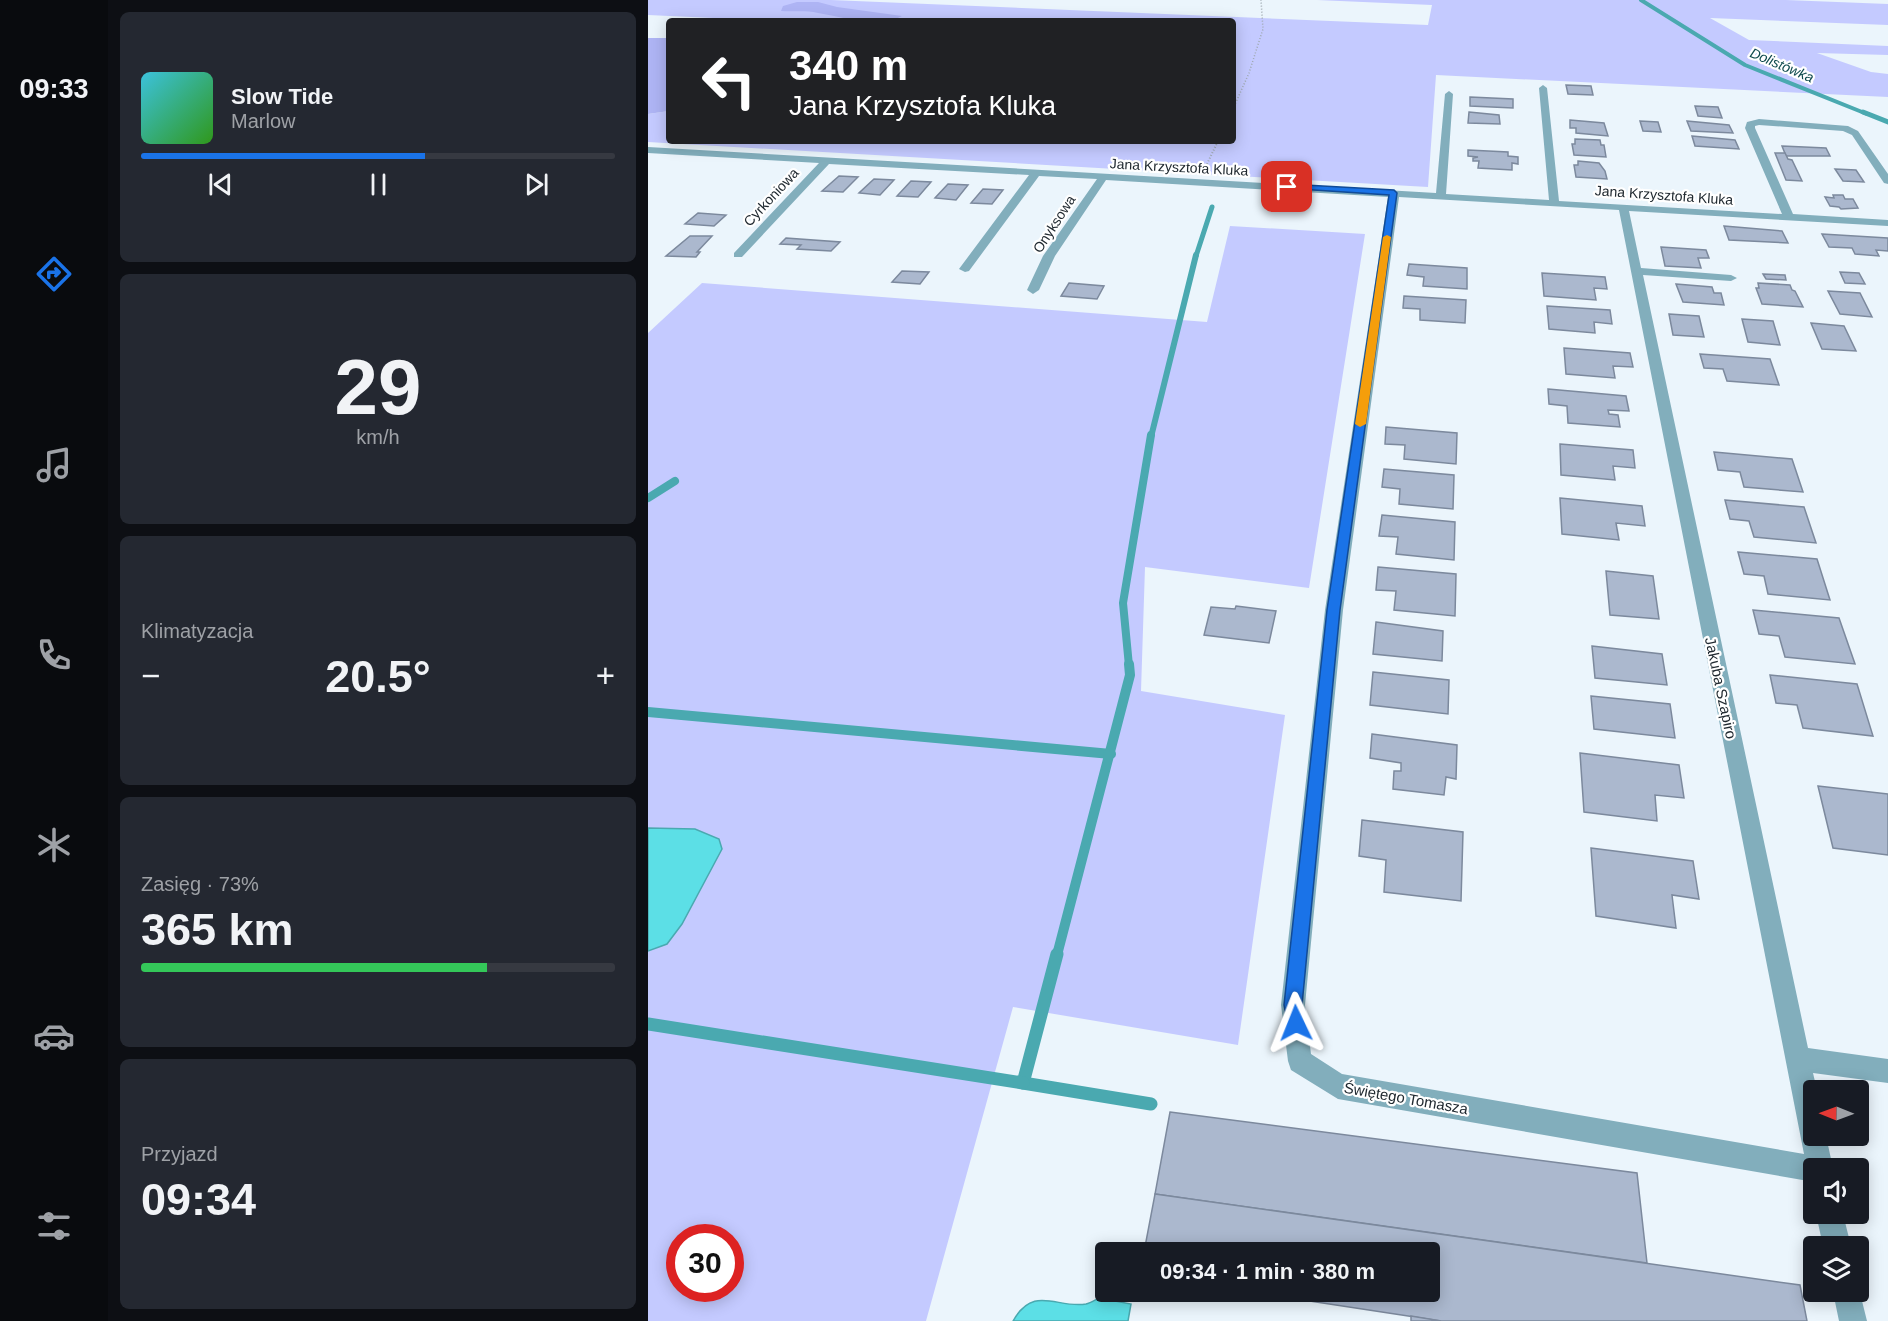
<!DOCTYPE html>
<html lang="pl">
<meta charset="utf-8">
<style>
:root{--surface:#171b24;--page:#242831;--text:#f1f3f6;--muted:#9ea1a6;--line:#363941;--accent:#1a73e8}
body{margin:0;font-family:Helvetica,sans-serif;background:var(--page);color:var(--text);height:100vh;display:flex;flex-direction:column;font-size:22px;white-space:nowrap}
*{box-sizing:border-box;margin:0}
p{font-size:20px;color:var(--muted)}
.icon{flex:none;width:33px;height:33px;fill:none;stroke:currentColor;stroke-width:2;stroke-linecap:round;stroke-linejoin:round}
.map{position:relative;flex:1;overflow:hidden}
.panel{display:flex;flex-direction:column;gap:12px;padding:12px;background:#0d0f14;width:540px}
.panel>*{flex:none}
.hud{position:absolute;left:18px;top:18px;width:570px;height:126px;border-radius:6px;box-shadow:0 3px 15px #0003;background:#202124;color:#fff;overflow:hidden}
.needle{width:39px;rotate:271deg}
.buttons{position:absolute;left:1155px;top:1080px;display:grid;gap:12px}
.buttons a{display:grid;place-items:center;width:66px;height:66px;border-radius:6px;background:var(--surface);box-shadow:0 3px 15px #0003;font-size:30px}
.speed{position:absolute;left:18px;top:1224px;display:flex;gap:12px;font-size:30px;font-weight:700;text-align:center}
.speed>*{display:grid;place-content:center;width:78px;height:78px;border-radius:50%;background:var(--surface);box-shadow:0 3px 15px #0003;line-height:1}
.speed .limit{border:9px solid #d22;background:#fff;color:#111}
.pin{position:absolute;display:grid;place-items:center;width:51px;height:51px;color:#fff;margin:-26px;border-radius:12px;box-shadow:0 3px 9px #0006}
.me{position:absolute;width:66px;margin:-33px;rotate:358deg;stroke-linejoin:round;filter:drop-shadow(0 0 4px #0008)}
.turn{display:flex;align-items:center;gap:21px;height:126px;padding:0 24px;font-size:27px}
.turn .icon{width:78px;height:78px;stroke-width:2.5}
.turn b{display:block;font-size:42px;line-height:51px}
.big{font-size:45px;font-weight:800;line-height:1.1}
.panel .tile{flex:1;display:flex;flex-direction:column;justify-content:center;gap:9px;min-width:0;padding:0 21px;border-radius:9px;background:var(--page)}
.panel .dial{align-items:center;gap:0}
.dial b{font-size:78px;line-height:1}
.song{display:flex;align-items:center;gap:18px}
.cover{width:72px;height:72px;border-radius:9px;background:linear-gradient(135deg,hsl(190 70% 55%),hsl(110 70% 35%))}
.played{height:6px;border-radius:3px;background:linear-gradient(90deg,var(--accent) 60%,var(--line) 60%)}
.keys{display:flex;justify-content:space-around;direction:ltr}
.heat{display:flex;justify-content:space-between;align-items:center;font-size:33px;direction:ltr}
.charge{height:9px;border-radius:4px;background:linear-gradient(90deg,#34c759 73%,var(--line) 0)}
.trip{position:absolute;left:447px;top:1242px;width:345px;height:60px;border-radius:6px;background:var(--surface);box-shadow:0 3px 15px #0003;font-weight:800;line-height:60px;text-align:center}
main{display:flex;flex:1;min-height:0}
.menu{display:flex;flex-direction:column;width:108px;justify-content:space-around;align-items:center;background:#090b0e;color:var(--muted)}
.menu .icon{width:42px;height:42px}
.menu .on{color:var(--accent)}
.menu b{font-size:27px;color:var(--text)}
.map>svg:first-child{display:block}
.green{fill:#c4caff;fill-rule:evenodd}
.forest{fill:#aeb4f4}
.water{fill:#5cdfe6;stroke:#4aa9b0;stroke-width:1.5}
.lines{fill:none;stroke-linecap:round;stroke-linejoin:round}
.stream-far5{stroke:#4aa9b0;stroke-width:4}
.stream-far4{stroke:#4aa9b0;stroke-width:5}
.stream-far3{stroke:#4aa9b0;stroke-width:6}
.stream-far2{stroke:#4aa9b0;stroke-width:8}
.stream-far1{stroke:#4aa9b0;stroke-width:10}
.stream{stroke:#4aa9b0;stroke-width:13}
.building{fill:#abb8ce;stroke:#7c899d;stroke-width:1.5}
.path-far1{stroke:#9fa9b0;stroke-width:1.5;stroke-dasharray:1 2;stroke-linecap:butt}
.path{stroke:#9fa9b0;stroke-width:2;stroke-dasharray:1 2;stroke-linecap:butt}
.minor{fill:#82aebc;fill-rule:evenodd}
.route{fill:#1a73e8;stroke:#114b97;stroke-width:1.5}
.slow{fill:#f59e0b}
.labels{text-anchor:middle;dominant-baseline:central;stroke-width:4.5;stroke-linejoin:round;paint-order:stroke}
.far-water-label{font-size:14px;font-style:italic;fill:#0d494c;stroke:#fff}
.far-street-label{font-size:14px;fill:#212a31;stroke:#fff}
.street-label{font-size:15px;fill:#212a31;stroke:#fff}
</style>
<main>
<nav class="menu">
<b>09:33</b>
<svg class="icon on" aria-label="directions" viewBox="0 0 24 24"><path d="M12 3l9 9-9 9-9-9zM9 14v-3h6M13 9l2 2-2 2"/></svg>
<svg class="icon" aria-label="music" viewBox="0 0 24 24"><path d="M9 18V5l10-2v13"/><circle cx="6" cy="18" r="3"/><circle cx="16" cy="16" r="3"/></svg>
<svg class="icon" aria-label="phone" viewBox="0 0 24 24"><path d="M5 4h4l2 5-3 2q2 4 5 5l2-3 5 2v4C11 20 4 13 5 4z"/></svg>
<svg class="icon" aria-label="climate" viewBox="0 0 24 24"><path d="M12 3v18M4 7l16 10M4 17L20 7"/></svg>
<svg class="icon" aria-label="car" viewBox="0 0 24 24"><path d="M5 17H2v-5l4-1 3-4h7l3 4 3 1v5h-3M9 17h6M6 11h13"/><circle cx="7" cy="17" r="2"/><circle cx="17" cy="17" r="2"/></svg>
<svg class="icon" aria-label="filters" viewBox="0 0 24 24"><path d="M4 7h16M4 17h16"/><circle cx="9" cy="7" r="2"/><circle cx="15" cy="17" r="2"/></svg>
</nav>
<section class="panel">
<div class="tile">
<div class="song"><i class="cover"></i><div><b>Slow Tide</b><p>Marlow</p></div></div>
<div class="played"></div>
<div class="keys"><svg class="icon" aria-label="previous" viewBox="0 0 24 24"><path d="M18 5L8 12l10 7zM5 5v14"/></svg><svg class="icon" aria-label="pause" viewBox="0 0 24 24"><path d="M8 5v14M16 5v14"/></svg><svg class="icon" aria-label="next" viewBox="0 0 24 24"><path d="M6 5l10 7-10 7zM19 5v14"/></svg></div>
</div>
<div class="tile dial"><b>29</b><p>km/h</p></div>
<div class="tile"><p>Klimatyzacja</p>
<div class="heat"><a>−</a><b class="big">20.5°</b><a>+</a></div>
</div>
<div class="tile"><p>Zasięg · 73%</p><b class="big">365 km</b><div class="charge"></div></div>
<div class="tile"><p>Przyjazd</p><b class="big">09:34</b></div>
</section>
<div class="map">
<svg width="1240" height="1321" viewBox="0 0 1240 1321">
<rect width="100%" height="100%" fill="#ebf5fc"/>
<g class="green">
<path d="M0 0H183L780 25 784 5 669 0H1138L1240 4V25L1062 18 1101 40 1240 46V55L1169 53 1223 72 1240 74V97L788 75 780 187 0 142V114L21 111V141H585V21H83L87 19 0 15Z"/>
<path d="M582 226 717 234 661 588 497 567 493 691 637 715 590 1045 365 1007 278 1321H0V333L54 283 559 322ZM32 1238H82V1288H32Z"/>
</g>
<g class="forest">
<path d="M149 2H170L189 7 254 16C230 29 196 17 170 13 158 10 145 12 133 11L135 6Z"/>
<path d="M0 38H21V111L0 114Z"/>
</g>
<g class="water">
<path d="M0 828 47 829 71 839 74 849 34 924 19 944 0 951Z"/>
<path d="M451 1298 483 1304 480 1321H365C386 1284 409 1309 438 1304 442 1303 447 1300 451 1298Z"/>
</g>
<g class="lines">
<path class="stream-far5" d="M993 0 1097 65 1219 114"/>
<g class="stream-far4">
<path d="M1215 112 1240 122"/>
<path d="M548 256 564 207"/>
</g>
<path class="stream-far3" d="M503 437 548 255"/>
<g class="stream-far2">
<path d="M0 498 27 481"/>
<path d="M481 666 475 603 503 435"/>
</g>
<g class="stream-far1">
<path d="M0 712 463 754"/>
<path d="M409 955 482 675 481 664"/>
</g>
<g class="stream">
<path d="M409 954 375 1083 503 1104"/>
<path d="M0 1024 375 1083"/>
</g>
</g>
<g class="building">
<path d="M918 85 943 86 945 95 920 94Z"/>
<path d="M822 97 865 99V108L822 106Z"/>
<path d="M1047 106 1070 107 1074 118 1050 116Z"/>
<path d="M821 112 851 115 852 124 820 123Z"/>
<path d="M922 120 956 123 960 136 928 133V128H922Z"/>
<path d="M992 121 1010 122 1013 132 995 131Z"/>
<path d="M1039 121 1081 125 1085 133 1043 131Z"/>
<path d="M1044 136 1087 140 1091 149 1047 146Z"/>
<path d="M927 139 952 140 953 145H956L958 157 926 155 924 144H927Z"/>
<path d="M1134 146 1178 148 1182 156H1138Z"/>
<path d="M820 150 860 152V156L870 157V164L864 163V170L830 168 831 161H825V158L830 157 820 156Z"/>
<path d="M1127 153H1137L1140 159 1144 160 1154 181 1138 180Z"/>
<path d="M930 161 951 163 957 171 959 179 928 177 926 165H930Z"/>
<path d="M1187 169 1208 170 1216 182 1195 181Z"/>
<path d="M191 176 210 177 195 192 174 191Z"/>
<path d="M226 179 246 180 232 195 211 193Z"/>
<path d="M263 181 283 182 270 197 249 196Z"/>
<path d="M300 184 320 185 308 200 287 198Z"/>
<path d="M335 189 355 190 344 204 323 203Z"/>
<path d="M1185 195H1195L1197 199H1205L1210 208 1193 209 1191 207 1182 206 1177 197 1186 198Z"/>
<path d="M50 213 78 215 66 226 37 224Z"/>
<path d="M1076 226 1134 231 1140 243 1081 240Z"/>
<path d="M1174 234 1240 238V251L1228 250 1231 256 1207 254 1204 248 1181 247Z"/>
<path d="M42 236H64L49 252H52L48 257 18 256Z"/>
<path d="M138 238 192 242 183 251 149 249 153 245 132 244Z"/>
<path d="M1013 247 1058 250 1061 258H1050L1053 268 1017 266Z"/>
<path d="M761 264 819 268V289L775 286 776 277 759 275Z"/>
<path d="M254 271 281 272 272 284 244 282Z"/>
<path d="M1192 272 1211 273 1217 284 1197 283Z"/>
<path d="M894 273 957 277 959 289 946 288 948 300 896 296Z"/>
<path d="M1115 274 1137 275 1138 280 1118 279Z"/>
<path d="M421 283 456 286 449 299 413 296Z"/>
<path d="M1110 283 1142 285 1144 290 1147 291 1155 307 1114 304 1108 288H1111Z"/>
<path d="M1028 284 1064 287 1066 293H1073L1076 305 1035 302Z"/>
<path d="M1180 291 1212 293 1224 317 1192 314Z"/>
<path d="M756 296 818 300 817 323 772 320V309L755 308Z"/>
<path d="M899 306 962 310 964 324 946 322 947 333 901 329Z"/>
<path d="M1021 314 1051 316 1056 337 1025 335Z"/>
<path d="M1094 319 1125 321 1132 345 1100 342Z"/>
<path d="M1163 323 1196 326 1208 351 1174 349Z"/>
<path d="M916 348 982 353 985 367 965 366 967 378 918 374Z"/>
<path d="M1052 354 1122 359 1131 385 1079 381 1075 369 1056 368Z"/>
<path d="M900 389 978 396 981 411 960 410 961 414 970 415 972 427 920 423 919 406 901 404Z"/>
<path d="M738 427 809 433 808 464 756 459 757 445 737 444Z"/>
<path d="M912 444 985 450 987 468 965 466 967 480 913 475Z"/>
<path d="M1066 452 1144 459 1155 492 1096 487 1092 472 1070 470Z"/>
<path d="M736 469 806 475 805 509 751 504 752 489 734 487Z"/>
<path d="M912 498 994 506 997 526 968 523 971 540 914 534Z"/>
<path d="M1077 500 1156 507 1168 543 1106 537 1101 521 1082 519Z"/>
<path d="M734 515 807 522 806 560 748 554 750 537 731 536Z"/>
<path d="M1090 552 1169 559 1182 600 1120 594 1116 576 1096 574Z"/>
<path d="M730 567 808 574 807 616 746 610 748 591 728 590Z"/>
<path d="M958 571 1005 576 1011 619 962 615Z"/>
<path d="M588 606 628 611 621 643 556 635 563 607 587 609Z"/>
<path d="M1105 610 1191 618 1207 664 1137 657 1131 636 1111 634Z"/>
<path d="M728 622 795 631 794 661 725 654Z"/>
<path d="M944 646 1014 654 1019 685 947 678Z"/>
<path d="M725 672 801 680 800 714 722 705Z"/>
<path d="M1122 675 1209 684 1225 736 1155 728 1149 705 1128 703Z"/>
<path d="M943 696 1022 704 1027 738 946 729Z"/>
<path d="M724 734 809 745 808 779 798 777 796 795 745 789 746 771H753V763L722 758Z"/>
<path d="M932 753 1031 765 1036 798 1007 795 1009 821 936 812Z"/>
<path d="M1170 786 1240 794V855L1185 848Z"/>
<path d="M714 820 815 832 813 901 736 892 738 860 711 856Z"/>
<path d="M943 848 1045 861 1051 899 1024 895 1028 928 948 916Z"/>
<path d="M522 1112 989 1173 999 1263 507 1194Z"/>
<path d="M507 1194 1152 1285 1159 1321H793L602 1292H782V1252H496Z"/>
<path d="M763 1316 793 1321H763Z"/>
</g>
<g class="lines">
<path class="path-far1" d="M585 109 601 73 615 29 613 0"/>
<path class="path" d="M559 164 570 141"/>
<g class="minor">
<path d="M895 85 899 88 911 201 1134 214 1097 128 1099 122 1111 119 1200 126 1210 131 1240 174V184L1236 183 1204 135 1195 131 1111 125 1107 126V128L1145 214 1240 220V226L981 211 993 268 1083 275 1089 278 1083 281 995 275 1160 1048 1240 1059V1083L1165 1073 1169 1090H1166V1136H1178L1185 1168H1166V1182L690 1099 643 1070 640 1061 633 1005 677 610 740 197 458 180 407 256 391 290 385 294 379 290 395 256 449 179 391 176 321 271 317 272 311 269 381 175 181 164 94 257H86V253L171 163 0 153V147L788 193 797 94 801 91 805 94 798 194 901 200 891 88ZM751 197 971 210 1156 1154 694 1074 663 1054 657 1005 695 610Z"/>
<path d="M1168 1214H1195L1203 1246H1175Z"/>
<path d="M1210 1285 1219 1321H1191L1185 1292H1210Z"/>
</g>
</g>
<path class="route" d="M639 184 746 190 749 193 692 610 654 1005 657 1023 654 1030 648 1032 641 1030 636 1005 679 610 741 195 636 188 635 187Z"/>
<path class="slow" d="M739 235 743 237 718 424 712 427 707 424 735 237Z"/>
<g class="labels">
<g class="far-water-label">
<text transform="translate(1134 65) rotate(23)">Dolistówka</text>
</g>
<g class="far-street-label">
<text transform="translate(531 167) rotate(3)">Jana Krzysztofa Kluka</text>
<text transform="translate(1016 195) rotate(4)">Jana Krzysztofa Kluka</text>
<text transform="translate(123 197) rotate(-47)">Cyrkoniowa</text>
<text transform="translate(406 224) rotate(-57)">Onyksowa</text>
</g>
<g class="street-label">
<text transform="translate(1073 688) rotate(78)">Jakuba Szapiro</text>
<text transform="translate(758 1098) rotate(10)">Świętego Tomasza</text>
</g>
</g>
</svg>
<div class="buttons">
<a><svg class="needle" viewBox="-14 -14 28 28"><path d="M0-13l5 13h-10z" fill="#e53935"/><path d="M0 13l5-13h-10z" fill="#9ea1a6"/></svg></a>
<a><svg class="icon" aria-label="sound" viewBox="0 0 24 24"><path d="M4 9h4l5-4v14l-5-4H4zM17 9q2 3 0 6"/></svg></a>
<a><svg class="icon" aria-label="layers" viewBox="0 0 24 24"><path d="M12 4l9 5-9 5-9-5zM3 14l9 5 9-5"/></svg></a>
</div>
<div class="speed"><div class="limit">30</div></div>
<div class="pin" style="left:639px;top:187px;background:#d93025"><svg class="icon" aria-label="arrive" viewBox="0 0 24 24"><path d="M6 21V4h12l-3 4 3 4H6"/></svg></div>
<svg class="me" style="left:648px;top:1023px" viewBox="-20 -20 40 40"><path d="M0-17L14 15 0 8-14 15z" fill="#1a73e8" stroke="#fff" stroke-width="4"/></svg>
<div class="trip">09:34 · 1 min · 380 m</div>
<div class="hud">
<div class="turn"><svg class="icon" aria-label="left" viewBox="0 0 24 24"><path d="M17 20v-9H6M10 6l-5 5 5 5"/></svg><div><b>340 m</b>Jana Krzysztofa Kluka</div></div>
</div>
</div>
</main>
